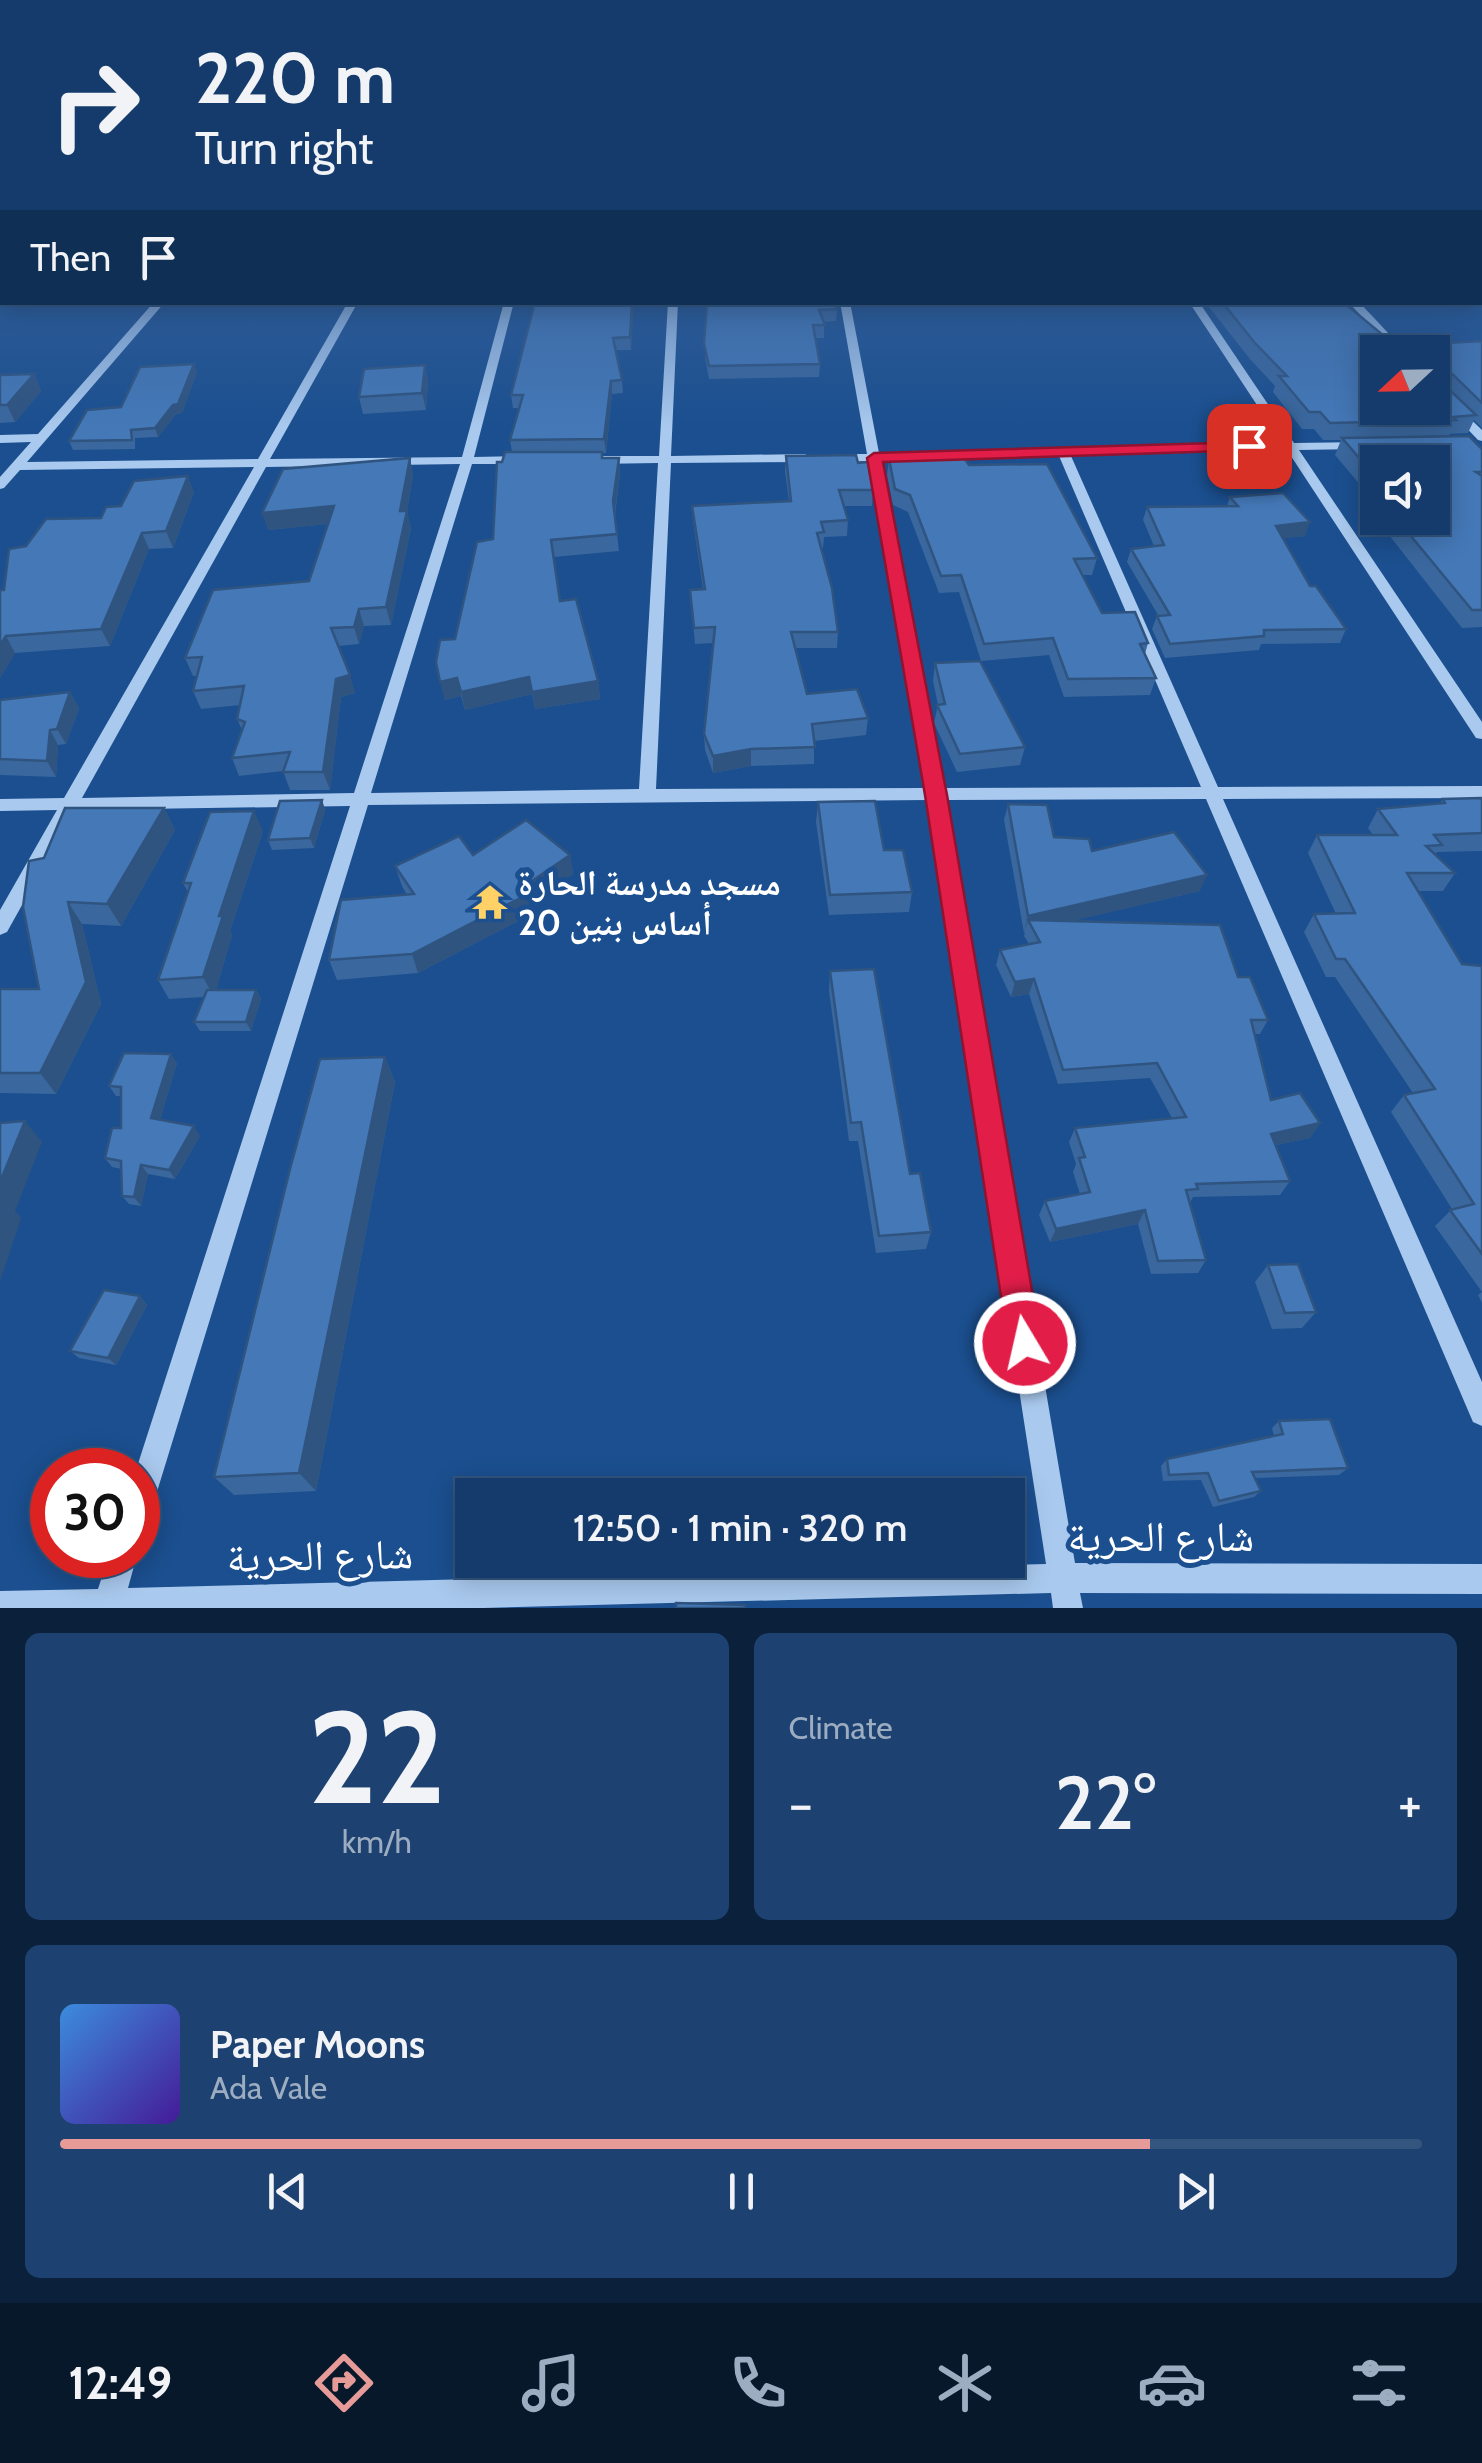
<!DOCTYPE html>
<meta charset="utf-8">
<style>
:root{--surface:#143b6b;--page:#1d4271;--text:#f1f3f6;--muted:#9dadc1;--line:#33557e;--accent:#e69b98}
body{margin:0;font-family:Cabin,"Noto Naskh Arabic",sans-serif;background:var(--page);color:var(--text);height:100vh;display:flex;flex-direction:column;font-size:38px;white-space:nowrap}
*{box-sizing:border-box;margin:0}
p{font-size:32px;color:var(--muted)}
.icon{flex:none;width:55px;height:55px;fill:none;stroke:currentColor;stroke-width:2;stroke-linecap:round;stroke-linejoin:round}
.map{position:relative;height:1608px;overflow:hidden}
.sheet{display:flex;flex-direction:column;gap:25px;padding:25px;background:#0b203b;flex:1}
.sheet>*{flex:none}
.guide{position:absolute;left:0px;top:0px;width:1482px;height:305px;box-shadow:0 5px 25px #0003,0 0 0 2px var(--line);background:#143b6b;color:var(--text);overflow:hidden}
.needle{width:65px;rotate:248deg}
.fabs{position:absolute;left:1360px;top:335px;display:grid;gap:20px}
.fabs a{display:grid;place-items:center;width:90px;height:90px;border-radius:0px;background:var(--surface);box-shadow:0 5px 25px #0003,0 0 0 2px var(--line);font-size:50px}
.speed{position:absolute;left:30px;top:1448px;display:flex;gap:20px;font-size:50px;font-weight:700;text-align:center}
.speed>*{display:grid;place-content:center;width:130px;height:130px;border-radius:50%;background:var(--surface);box-shadow:0 5px 25px #0003,0 0 0 2px var(--line);line-height:1}
.speed .limit{border:15px solid #d22;background:#fff;color:#111}
.pin{position:absolute;display:grid;place-items:center;width:85px;height:85px;color:#fff;margin:-42px;border-radius:20px;box-shadow:0 5px 15px #0006}
.me{position:absolute;width:110px;margin:-55px;rotate:351deg;stroke-linejoin:round;filter:drop-shadow(0 0 8px #0008)}
.turn{display:flex;align-items:center;gap:35px;height:210px;padding:0 30px;font-size:45px}
.turn .icon{width:130px;height:130px;stroke-width:2.5}
.turn b{display:block;font-size:70px;line-height:85px}
.then{display:flex;align-items:center;height:95px;padding:0 30px;background:#0003;gap:20px;font-size:38px}
.big{font-size:75px;font-weight:600;line-height:1.1}
.sheet .tile{flex:1;display:flex;flex-direction:column;justify-content:center;gap:15px;min-width:0;padding:0 35px;border-radius:15px;background:var(--page)}
.sheet .dial{align-items:center;gap:0}
.dial b{font-size:130px;line-height:1}
.song{display:flex;align-items:center;gap:30px}
.cover{width:120px;height:120px;border-radius:15px;background:linear-gradient(135deg,hsl(210 70% 55%),hsl(260 70% 35%))}
.played{height:10px;border-radius:5px;background:linear-gradient(90deg,var(--accent) 80%,var(--line) 80%)}
.keys{display:flex;justify-content:space-around;direction:ltr}
.heat{display:flex;justify-content:space-between;align-items:center;font-size:55px;direction:ltr}
.sheet .tiles{flex:1;display:grid;gap:25px;grid-template-columns:1fr 1fr}
.tile:last-child{grid-column:span 2}
.trip{position:absolute;left:455px;top:1478px;width:570px;height:100px;border-radius:0px;background:var(--surface);box-shadow:0 5px 25px #0003,0 0 0 2px var(--line);font-weight:600;line-height:100px;text-align:center}
.tab-bar{display:flex;height:160px;justify-content:space-around;align-items:center;background:#08182b;color:var(--muted)}
.tab-bar .icon{width:70px;height:70px}
.tab-bar .selected{color:var(--accent)}
.tab-bar b{font-size:45px;color:var(--text)}
.map>svg:first-child{display:block}
.lines{fill:none;stroke-linecap:round;stroke-linejoin:round}
.minor{fill:#a9c9ee;fill-rule:evenodd}
.wall{fill:#3a679d}
.shaded-wall{fill:#305480}
.building{fill:#4478b7;stroke:#305480;stroke-width:2.5;fill-rule:evenodd}
.route{fill:#e11d48;stroke:#92132f;stroke-width:2.5}
.labels{text-anchor:middle;dominant-baseline:central;stroke-width:10;stroke-linejoin:round;paint-order:stroke}
.poi-label{font-size:35px;font-weight:bold;fill:#fff;stroke:#1b4f8f;text-anchor:start}
.near-street-label{font-size:42px;fill:#fff;stroke:#1b4f8f}
</style>
<div class="map">
<svg width="1482" height="1608" viewBox="0 0 1482 1608">
<rect width="100%" height="100%" fill="#1b4f8f"/>
<g class="lines">
<g class="minor">
<path d="M1480 224 1482 225V231L1480 230Z"/>
<path d="M1480 265 1482 266V272L1480 271Z"/>
<path d="M2 273V280L0 281V274Z"/>
<path d="M154 302H165L27 462 258 459 348 302H358L270 459 462 457 504 302H514L474 457 525 456 531 460 525 464H472L371 793 639 789 658 463 596 464 590 460 596 456H659L668 302H678L671 456 805 454 811 458 805 462 671 463 656 789 926 788 868 461 836 462 830 458 836 454H867L840 302H850L879 453 1282 443 1189 302H1199L1294 443 1364 442V448L1360 449 1299 450 1482 722V739L1476 738 1287 450 1071 456 1218 787 1482 786V798L1223 799 1482 1382V1426L1473 1422 1206 799 946 800 1075 1563 1482 1564V1594L1080 1593 1083 1608H1053L1051 1593 483 1608H0V1591L98 1589 109 1555H137L128 1588 1046 1564 928 800 368 805 152 1508 148 1518 138 1522 136 1470 350 806 75 810 7 932 0 935V910L57 810 0 811V799L64 798 254 467 20 470 4 488 0 489V477L31 442 0 443V435L38 434ZM1059 456 1201 787 943 788 880 461ZM460 464 354 793 82 798 266 467Z"/>
<path d="M1348 302H1359L1406 352H1396Z"/>
<path d="M1432 382 1482 430V441L1478 440 1432 392Z"/>
</g>
</g>
<g class="wall">
<path d="M633 302 631 350H616L622 380 623 393 612 394 606 453H603V458H619L620 474 615 515 619 551 554 557 560 601 598 681 600 699 535 709 532 694 465 710 461 696 445 700 436 662 455 639 493 539 502 462 512 452 510 440 519 408H513L511 395Z"/>
<path d="M707 302 837 309 836 321 824 322V338H815L820 364 819 377 709 379 705 357Z"/>
<path d="M1205 302H1343L1396 346 1482 341V428L1474 420 1468 433 1450 434 1448 436 1482 449V627L1462 628 1378 521 1379 518H1432L1378 462V506L1335 455 1341 440H1323L1314 429H1302L1273 392 1275 386 1250 359Z"/>
<path d="M425 365 428 382 426 410 363 414 359 397Z"/>
<path d="M197 372 182 413 176 414 158 437 135 438V449L73 450 69 441 121 407Z"/>
<path d="M34 374 41 391 15 422 0 423V375Z"/>
<path d="M786 456 858 463 873 490 872 506H844L848 520 847 536 824 537 823 548H821L838 632 837 648H796L807 694 868 718 866 735 814 741V764L751 766 713 773 705 750 704 734 714 643 695 644 690 590 703 589 693 521 692 506 789 501 785 471Z"/>
<path d="M410 458 413 475 407 512 411 528 391 625 364 626 359 644 338 646 355 693 341 697 330 790H290L283 771 239 776 232 758 242 730 237 719 240 705 201 709 193 691 197 676H193L185 658 309 581 328 524 268 530Z"/>
<path d="M889 459 969 465 1097 558 1092 575H1082L1102 613 1148 643 1145 654 1156 678 1150 695 1064 697 1049 655 981 661 959 592 939 593 908 512 893 505 887 475Z"/>
<path d="M194 492 173 548 149 549 110 646 15 653 0 678V590H4L26 546 101 518 121 506Z"/>
<path d="M1230 497 1305 536 1283 538 1310 586 1346 629 1340 643 1261 644 1259 650 1165 658 1152 629 1157 616 1158 615 1127 562 1131 549 1154 546 1143 520 1147 507 1227 506Z"/>
<path d="M935 663 1025 747 1020 765 957 772 934 723 938 705 933 681Z"/>
<path d="M70 692 79 708 66 744 58 745 56 777 0 775V700Z"/>
<path d="M1482 798V851L1437 852 1435 855 1455 873 1443 891H1418L1462 964 1482 966V1303L1478 1295 1482 1292 1435 1226 1452 1209 1391 1112 1404 1095 1413 1093 1335 977H1326L1304 932 1314 914H1336L1308 853 1317 835H1373L1368 828 1378 809 1440 803 1443 799Z"/>
<path d="M322 800 325 810 314 848 272 850 268 840Z"/>
<path d="M818 802 912 892 909 912 829 915 816 822Z"/>
<path d="M1008 804 1054 837 1200 891 1071 921 1238 977 1268 1020 1260 1034H1255L1271 1100 1320 1123 1310 1138 1276 1145 1290 1181 1280 1195 1193 1197 1190 1203 1206 1260 1198 1273 1151 1274 1138 1224 1050 1242 1039 1215 1045 1201 1080 1194 1073 1172 1076 1164 1069 1142 1075 1128 1172 1118 1150 1078 1058 1084 1029 994 1011 997 996 965 1000 950 1029 944 1024 936 1025 932 1024 933 1004 820Z"/>
<path d="M164 808 175 830 121 926 82 924 101 1004 56 1094 0 1093V989H39L44 858Z"/>
<path d="M263 831 230 931 232 935 216 990H256L261 999 251 1031H200L194 1022 204 997 169 999 158 980 188 892 183 883Z"/>
<path d="M473 855H570L573 874 527 906 528 916 418 973 337 980 329 960 407 895 402 886 395 866Z"/>
<path d="M830 971 931 1232 926 1249 876 1253 858 1141H849L829 991Z"/>
<path d="M385 1057 395 1082 316 1491 234 1495 214 1477Z"/>
<path d="M177 1063 160 1120 200 1136 175 1179 148 1174 141 1206 129 1204 122 1196V1169L112 1167 105 1158 121 1128V1096H116L109 1086Z"/>
<path d="M1268 1265 1316 1312 1302 1328 1272 1329 1255 1282Z"/>
<path d="M140 1296 147 1305 116 1365 79 1358 70 1351Z"/>
<path d="M1279 1421 1348 1468 1339 1475 1255 1478 1261 1491 1254 1497 1213 1507 1201 1480 1163 1481 1161 1466 1167 1459 1274 1436 1272 1428Z"/>
</g>
<g class="shaded-wall">
<path d="M633 302 634 310 631 350 630 337Z"/>
<path d="M194 364 197 372 182 413 176 414 158 437 155 428 173 405Z"/>
<path d="M425 365 428 382 426 410 422 393Z"/>
<path d="M34 374 41 391 15 422 7 405Z"/>
<path d="M611 381 612 394 606 453 604 439Z"/>
<path d="M410 458 413 475 407 512 411 528 391 625 386 607 400 511Z"/>
<path d="M619 458 620 474 614 518 613 501Z"/>
<path d="M188 476 194 492 173 548 166 531Z"/>
<path d="M334 506 338 523 268 530 262 513Z"/>
<path d="M1310 522 1305 536 1271 540 1276 526Z"/>
<path d="M142 533 149 549 110 646 101 629Z"/>
<path d="M359 609 364 626 359 644 354 627Z"/>
<path d="M6 636 15 653 0 678V645Z"/>
<path d="M350 675 355 693 341 697 330 790 323 772 336 679Z"/>
<path d="M529 677 532 694 465 710 461 692Z"/>
<path d="M457 678 461 696 445 700 440 682Z"/>
<path d="M598 681 600 699 535 709 532 692Z"/>
<path d="M70 692 79 708 66 744 57 729Z"/>
<path d="M50 730 58 745 56 777 47 761Z"/>
<path d="M751 749V766L713 773V756Z"/>
<path d="M322 800 325 810 314 848 310 838Z"/>
<path d="M164 808 175 830 121 926 107 904Z"/>
<path d="M254 811 263 831 230 931 232 935 214 997 203 977 219 916Z"/>
<path d="M570 855 573 874 527 906 528 916 418 973 412 954Z"/>
<path d="M1207 875 1200 891 1034 930 1028 920 1024 933 1028 916Z"/>
<path d="M68 902 82 924 101 1004 56 1094 40 1073Z"/>
<path d="M1034 979 1029 994 1011 997 1015 982Z"/>
<path d="M256 990 261 999 251 1031 246 1022Z"/>
<path d="M171 1054 177 1063 158 1127 151 1118Z"/>
<path d="M385 1057 395 1082 316 1491 299 1473Z"/>
<path d="M25 1121 42 1142 15 1211 21 1218 0 1281V1182Z"/>
<path d="M1320 1123 1310 1138 1262 1148 1271 1134Z"/>
<path d="M194 1126 200 1136 175 1179 169 1170Z"/>
<path d="M141 1165 148 1174 141 1206 134 1197Z"/>
<path d="M1145 1210 1138 1224 1050 1242 1056 1229Z"/>
<path d="M140 1296 147 1305 116 1365 108 1358Z"/>
</g>
<g class="building">
<rect x="0" y="203" width="2" height="20"/>
<path d="M535 302H632L630 337 613 338 622 380 611 381 604 439 510 440 523 395H511Z"/>
<path d="M707 302H834L837 309 819 310 825 325H813L820 364 709 366 704 344Z"/>
<path d="M1222 302H1343L1396 346 1482 341V403L1440 362 1435 365 1437 378 1476 415 1453 417 1456 420 1330 423 1320 412H1309L1279 376H1287L1255 343ZM1378 352H1432V408H1378Z"/>
<path d="M194 364 178 404 173 405 155 428 131 430 132 440 69 441 87 410 121 407 140 367Z"/>
<path d="M425 365 422 393 359 397 364 369Z"/>
<path d="M34 374 7 405H0V375Z"/>
<path d="M1469 436 1482 449V472H1476L1482 476V610H1472L1396 518H1432V462H1378V480L1342 438Z"/>
<path d="M505 452H602V458H619L613 501 617 534 551 540 560 601 576 599 598 681 532 692 529 677 461 692 457 678 440 682 436 662 440 640 455 639 477 542 493 539 497 462H502Z"/>
<path d="M960 452 969 465 1047 464 1097 558 1074 559 1102 613 1135 612 1148 643 1140 644 1156 678 1068 679 1053 638 984 644 961 575 941 576 910 495 895 489 889 459Z"/>
<path d="M856 455 858 463 868 462 873 490H839L848 520 821 522 824 532 817 533 832 588 838 632H791L807 694 857 689 868 718 812 724 815 747 751 749 713 756 704 734 715 627 694 628 690 590 705 589 692 506 791 501 786 456Z"/>
<path d="M410 458 400 511H407L386 607 359 609 354 627 331 628 350 675 336 679 323 772H283L290 752 232 758 245 722 237 719 244 686 193 691 202 657 185 658 213 590 309 581 334 506 262 513 283 469Z"/>
<path d="M188 476 166 531 142 533 101 629 6 636 0 645V590H4L9 549 26 546 46 519 101 518 106 507 121 506 134 481Z"/>
<path d="M1283 493 1310 522 1276 526 1310 586H1316L1346 629 1264 630V636L1170 644 1157 616 1170 615 1131 549 1164 545 1147 507 1238 506 1230 497Z"/>
<path d="M980 661 1025 747 960 754 937 705 945 704 935 663Z"/>
<path d="M70 692 57 729 50 730 47 761 0 759V700Z"/>
<path d="M1482 798V833L1434 835 1442 845 1426 846 1455 873H1407L1462 964 1482 966V1254L1450 1210 1474 1204 1404 1095 1435 1089 1345 959H1336L1314 914 1355 913 1317 835H1397L1378 809 1445 803 1443 799Z"/>
<path d="M322 800 310 838 268 840 280 801Z"/>
<path d="M875 801 884 850H903L912 892 830 895 818 802Z"/>
<path d="M1008 804 1047 805 1054 837 1089 839 1092 851 1174 832 1207 875 1028 916Z"/>
<path d="M65 808H164L107 904 68 902 86 982 40 1073H0V989H39L23 907 29 861 44 858Z"/>
<path d="M254 811 219 916H223L203 977 158 980 191 883H183L210 812Z"/>
<path d="M526 820 570 855 523 887 524 896 412 954 329 960 341 900 414 894 395 866 459 836 473 855Z"/>
<path d="M1028 920 1220 925 1238 977H1250L1268 1020H1251L1271 1100 1300 1093 1320 1123 1271 1134 1290 1181 1196 1184 1198 1189 1186 1190 1206 1260 1158 1261 1145 1210 1056 1229 1045 1201 1090 1192 1079 1158 1085 1157 1075 1128 1186 1117 1157 1063 1063 1070 1034 979 1015 982 1000 950 1040 942Z"/>
<path d="M874 969 910 1174 920 1173 931 1232 879 1236 861 1122 851 1123 830 971Z"/>
<path d="M207 990H256L246 1022H194Z"/>
<path d="M124 1053 171 1054 151 1118 194 1126 169 1170 141 1165 134 1197 122 1196 121 1161 105 1158 112 1128H121V1087L109 1086Z"/>
<path d="M385 1057 299 1473 214 1477 290 1169 320 1059Z"/>
<path d="M25 1121 0 1182V1123Z"/>
<path d="M1298 1264 1316 1312 1285 1313 1268 1265Z"/>
<path d="M104 1290 140 1296 108 1358 70 1351Z"/>
<path d="M1330 1419 1348 1468 1252 1472 1261 1491 1219 1501 1208 1473 1169 1475 1167 1459 1283 1434 1279 1421Z"/>
<path d="M676 1603 745 1605V1608H676Z"/>
</g>
<linearGradient id="sky" x2="0" y2="1"><stop stop-color="#0f2b4f"/><stop offset="0.47" stop-color="#39639b"/><stop offset="1" stop-color="#39639b" stop-opacity="0"/></linearGradient>
<rect width="1482" height="428" fill="url(#sky)"/>
<path class="route" d="M1249 442 1257 446 1255 450 883 462 947 795 1041 1343 1037 1355 1025 1360 1013 1355 1008 1343 925 795 867 458 874 453Z"/>
<defs>
<symbol id="temple-bare" viewBox="-9 -9 18 18"><path d="M0-6L5-2H3V0L6.5 2.5H4V6H1.5V3h-3V6H-4V2.5H-6.5L-3 0V-2H-5Z" fill="#ffd166" stroke="#1b4f8f" stroke-width="2.5" paint-order="stroke"/></symbol>
</defs>
<g fill-rule="evenodd">
<use href="#temple-bare" x="465" y="877" width="50" height="50"/>
</g>
<g class="labels">
<g class="poi-label">
<text x="518" y="882">مسجد مدرسة الحارة<tspan x="518" dy="40">20 أساس بنين</tspan></text>
</g>
<g class="near-street-label">
<text x="1161" y="1536">شارع الحرية</text>
<text transform="translate(320 1555) rotate(-1)">شارع الحرية</text>
</g>
</g>
</svg>
<div class="fabs">
<a><svg class="needle" viewBox="-14 -14 28 28"><path d="M0-13l5 13h-10z" fill="#e53935"/><path d="M0 13l5-13h-10z" fill="#9dadc1"/></svg></a>
<a><svg class="icon" aria-label="sound" viewBox="0 0 24 24"><path d="M4 9h4l5-4v14l-5-4H4zM17 9q2 3 0 6"/></svg></a>
</div>
<div class="speed"><div class="limit">30</div></div>
<div class="pin" style="left:1249px;top:446px;background:#d93025"><svg class="icon" aria-label="arrive" viewBox="0 0 24 24"><path d="M6 21V4h12l-3 4 3 4H6"/></svg></div>
<svg class="me" style="left:1025px;top:1343px" viewBox="-20 -20 40 40"><circle r="17" fill="#e11d48" stroke="#fff" stroke-width="3"/><path d="M0-11L8 9 0 5-8 9z" fill="#fff"/></svg>
<div class="trip">12:50 · 1 min · 320 m</div>
<div class="guide">
<div class="turn"><svg class="icon" aria-label="right" viewBox="0 0 24 24"><path d="M7 20v-9h11M14 6l5 5-5 5"/></svg><div><b>220 m</b>Turn right</div></div>
<div class="then">Then<svg class="icon" aria-label="arrive" viewBox="0 0 24 24"><path d="M6 21V4h12l-3 4 3 4H6"/></svg></div>
</div>
</div>
<section class="sheet">
<div class="tiles">
<div class="tile dial"><b>22</b><p>km/h</p></div>
<div class="tile"><p>Climate</p>
<div class="heat"><a>−</a><b class="big">22°</b><a>+</a></div>
</div>
<div class="tile">
<div class="song"><i class="cover"></i><div><b>Paper Moons</b><p>Ada Vale</p></div></div>
<div class="played"></div>
<div class="keys"><svg class="icon" aria-label="previous" viewBox="0 0 24 24"><path d="M18 5L8 12l10 7zM5 5v14"/></svg><svg class="icon" aria-label="pause" viewBox="0 0 24 24"><path d="M8 5v14M16 5v14"/></svg><svg class="icon" aria-label="next" viewBox="0 0 24 24"><path d="M6 5l10 7-10 7zM19 5v14"/></svg></div>
</div>
</div>
</section>
<nav class="tab-bar">
<b>12:49</b>
<svg class="icon selected" aria-label="directions" viewBox="0 0 24 24"><path d="M12 3l9 9-9 9-9-9zM9 14v-3h6M13 9l2 2-2 2"/></svg>
<svg class="icon" aria-label="music" viewBox="0 0 24 24"><path d="M9 18V5l10-2v13"/><circle cx="6" cy="18" r="3"/><circle cx="16" cy="16" r="3"/></svg>
<svg class="icon" aria-label="phone" viewBox="0 0 24 24"><path d="M5 4h4l2 5-3 2q2 4 5 5l2-3 5 2v4C11 20 4 13 5 4z"/></svg>
<svg class="icon" aria-label="climate" viewBox="0 0 24 24"><path d="M12 3v18M4 7l16 10M4 17L20 7"/></svg>
<svg class="icon" aria-label="car" viewBox="0 0 24 24"><path d="M5 17H2v-5l4-1 3-4h7l3 4 3 1v5h-3M9 17h6M6 11h13"/><circle cx="7" cy="17" r="2"/><circle cx="17" cy="17" r="2"/></svg>
<svg class="icon" aria-label="filters" viewBox="0 0 24 24"><path d="M4 7h16M4 17h16"/><circle cx="9" cy="7" r="2"/><circle cx="15" cy="17" r="2"/></svg>
</nav>
